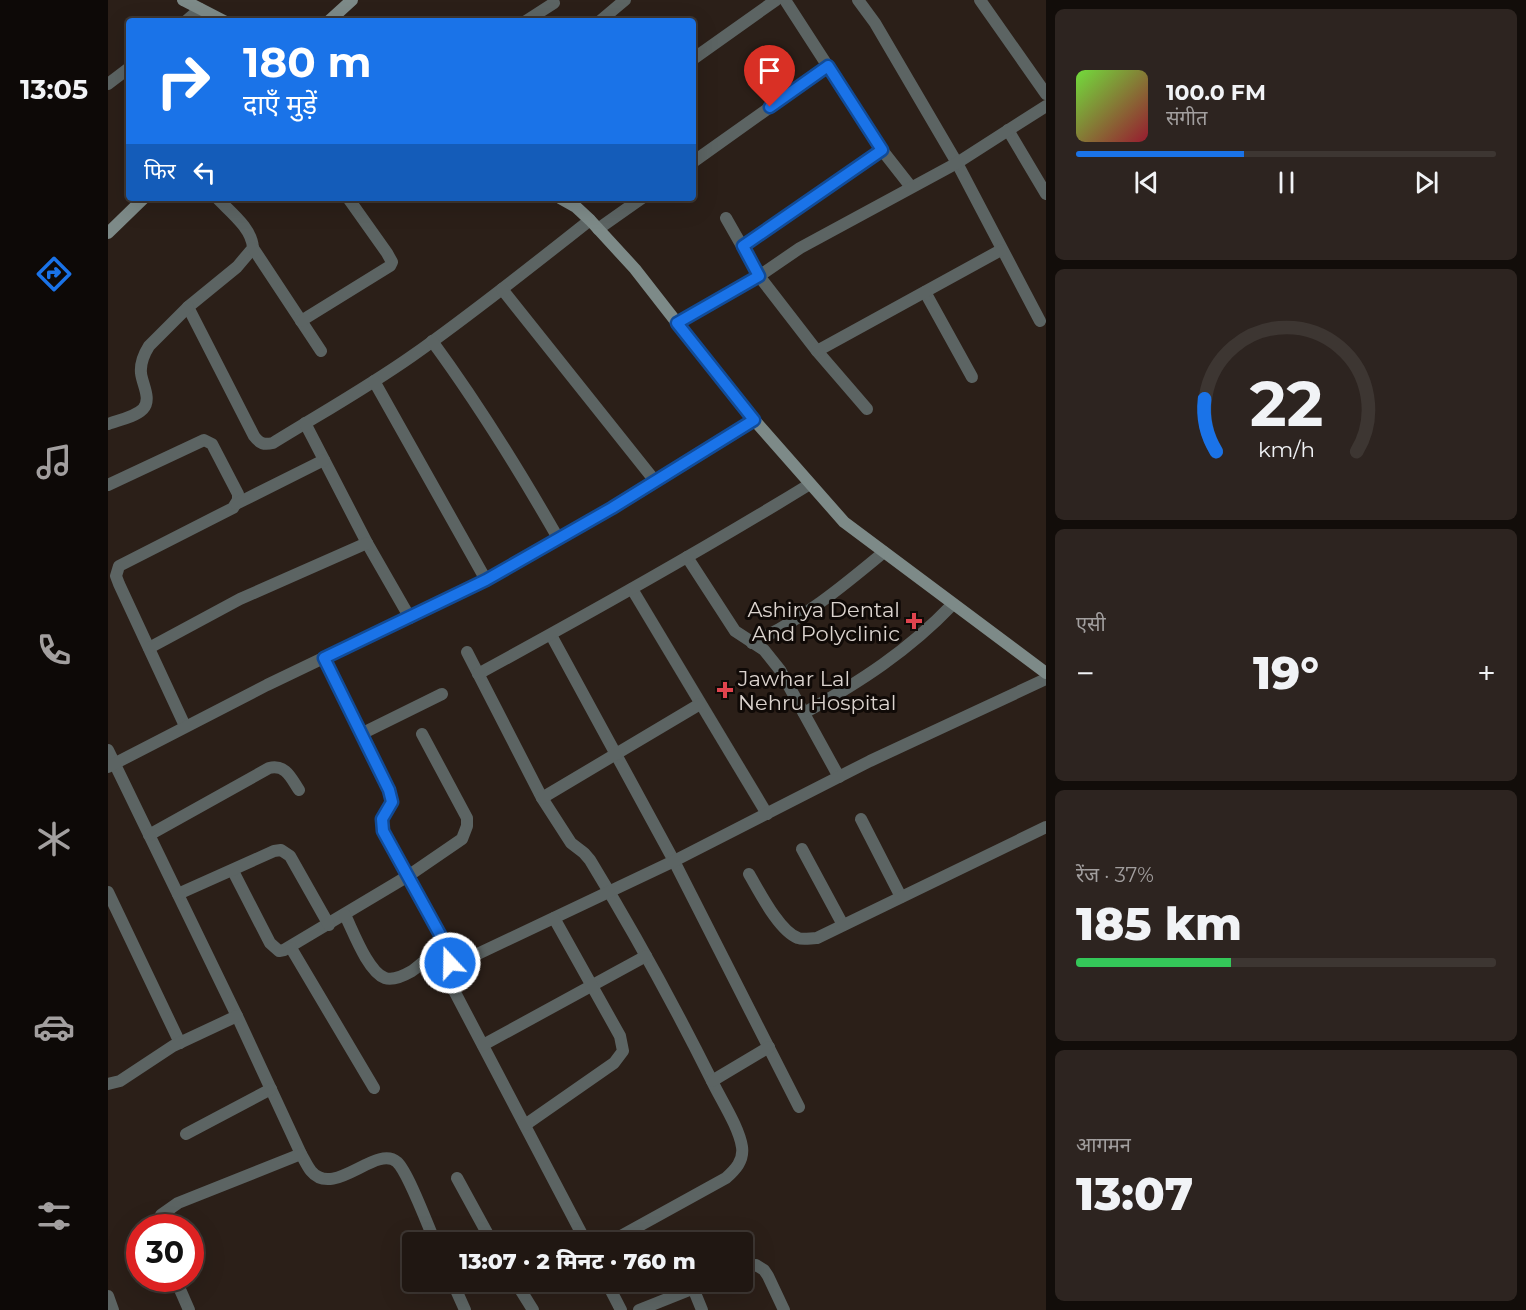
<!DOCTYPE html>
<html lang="hi">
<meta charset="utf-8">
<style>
:root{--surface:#201712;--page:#2d2420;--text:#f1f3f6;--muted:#a29f9f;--line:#3d3632;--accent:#1a73e8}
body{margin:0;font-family:Montserrat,"Noto Sans Devanagari",sans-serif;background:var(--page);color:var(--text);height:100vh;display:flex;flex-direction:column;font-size:22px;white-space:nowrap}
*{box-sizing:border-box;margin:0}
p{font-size:20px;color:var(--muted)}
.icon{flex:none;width:33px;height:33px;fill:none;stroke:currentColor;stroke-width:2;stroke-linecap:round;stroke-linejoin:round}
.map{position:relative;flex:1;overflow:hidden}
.drawer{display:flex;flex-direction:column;gap:9px;padding:9px;background:#120d0a;width:480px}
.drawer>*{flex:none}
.top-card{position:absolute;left:18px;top:18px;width:570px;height:183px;border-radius:6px;box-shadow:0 6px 24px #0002,0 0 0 2px var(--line);background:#1a73e8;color:#fff;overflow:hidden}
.speed{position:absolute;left:18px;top:1214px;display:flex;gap:12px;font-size:30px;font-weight:700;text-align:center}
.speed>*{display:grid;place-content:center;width:78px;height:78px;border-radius:50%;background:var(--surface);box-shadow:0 6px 24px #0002,0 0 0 2px var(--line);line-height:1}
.speed .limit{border:9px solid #d22;background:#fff;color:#111}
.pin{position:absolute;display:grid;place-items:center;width:51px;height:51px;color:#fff;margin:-62px -26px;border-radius:50% 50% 50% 0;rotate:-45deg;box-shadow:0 0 6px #0007}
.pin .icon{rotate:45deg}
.me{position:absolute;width:66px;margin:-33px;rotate:339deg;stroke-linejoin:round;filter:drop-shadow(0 0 4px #0008)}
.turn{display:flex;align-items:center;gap:21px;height:126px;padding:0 18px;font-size:27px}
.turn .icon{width:78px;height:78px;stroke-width:2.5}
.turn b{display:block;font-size:42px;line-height:51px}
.then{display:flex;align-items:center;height:57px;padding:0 18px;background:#0003;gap:12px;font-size:22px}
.big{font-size:45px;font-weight:800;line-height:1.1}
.drawer .widget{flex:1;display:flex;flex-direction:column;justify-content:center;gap:9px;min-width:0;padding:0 21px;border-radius:9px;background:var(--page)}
.drawer .dial{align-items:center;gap:0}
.dial svg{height:156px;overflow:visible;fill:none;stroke:var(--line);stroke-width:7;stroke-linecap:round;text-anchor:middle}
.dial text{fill:var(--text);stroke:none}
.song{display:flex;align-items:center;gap:18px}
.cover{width:72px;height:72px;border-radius:9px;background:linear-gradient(135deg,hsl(100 70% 55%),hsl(350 70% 35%))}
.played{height:6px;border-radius:3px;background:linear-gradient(90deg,var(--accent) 40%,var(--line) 40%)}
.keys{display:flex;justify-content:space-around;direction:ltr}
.heat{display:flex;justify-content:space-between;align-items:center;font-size:33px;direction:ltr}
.charge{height:9px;border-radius:4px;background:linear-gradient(90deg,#34c759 37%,var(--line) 0)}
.trip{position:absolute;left:294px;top:1232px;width:351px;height:60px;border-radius:6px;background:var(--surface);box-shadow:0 6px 24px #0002,0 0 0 2px var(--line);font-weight:800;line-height:60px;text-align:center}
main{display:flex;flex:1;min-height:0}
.tab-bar{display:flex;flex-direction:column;width:108px;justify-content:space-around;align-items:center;background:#0d0907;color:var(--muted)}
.tab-bar .icon{width:42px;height:42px}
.tab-bar .selected{color:var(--accent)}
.tab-bar b{font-size:27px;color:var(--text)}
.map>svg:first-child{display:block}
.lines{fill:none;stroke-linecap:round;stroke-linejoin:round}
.street{stroke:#5c6463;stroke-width:12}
.secondary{stroke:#7d8a88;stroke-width:12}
.route-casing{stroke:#114b97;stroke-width:15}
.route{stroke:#1a73e8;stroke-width:10}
.health-dot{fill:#e0444e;stroke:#100a07;stroke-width:2}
.labels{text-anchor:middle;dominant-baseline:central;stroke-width:6;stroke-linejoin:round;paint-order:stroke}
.poi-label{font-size:21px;fill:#dbd3ce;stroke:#100a07;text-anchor:end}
</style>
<main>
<nav class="tab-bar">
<b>13:05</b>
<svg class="icon selected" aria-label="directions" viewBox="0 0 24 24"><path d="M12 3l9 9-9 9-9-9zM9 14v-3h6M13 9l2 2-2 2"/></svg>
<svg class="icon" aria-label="music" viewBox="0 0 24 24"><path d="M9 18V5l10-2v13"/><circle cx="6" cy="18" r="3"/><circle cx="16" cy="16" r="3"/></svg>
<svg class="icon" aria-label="phone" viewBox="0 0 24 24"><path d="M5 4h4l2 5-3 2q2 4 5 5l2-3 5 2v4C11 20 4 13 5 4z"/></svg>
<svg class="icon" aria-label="climate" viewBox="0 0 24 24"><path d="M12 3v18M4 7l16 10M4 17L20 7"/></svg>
<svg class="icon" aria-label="car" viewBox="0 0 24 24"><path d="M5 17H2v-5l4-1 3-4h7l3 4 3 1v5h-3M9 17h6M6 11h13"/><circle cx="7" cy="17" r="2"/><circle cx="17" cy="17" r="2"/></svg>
<svg class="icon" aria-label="filters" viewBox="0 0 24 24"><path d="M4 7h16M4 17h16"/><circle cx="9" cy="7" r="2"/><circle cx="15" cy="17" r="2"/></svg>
</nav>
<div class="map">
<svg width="938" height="1310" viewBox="0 0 938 1310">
<rect width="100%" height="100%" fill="#2b1f18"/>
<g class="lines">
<g class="street">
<path d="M677 0 774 150 803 187"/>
<path d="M750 0 767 23 849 163 932 321"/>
<path d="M872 0 938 94"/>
<path d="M78 21 92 9"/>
<path d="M418 21 446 3"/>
<path d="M492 21 517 0"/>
<path d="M585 59 668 0"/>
<path d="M0 84 21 68"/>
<path d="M900 130 938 194"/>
<path d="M585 162 720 66"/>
<path d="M109 198C122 212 144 228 145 248L129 267 80 307 146 436C152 444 156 445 165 443 212 414 260 387 304 356 365 313 424 266 482 220"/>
<path d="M618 218 651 276 709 351 759 409"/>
<path d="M490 229 534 198"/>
<path d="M635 246 774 150"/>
<path d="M145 248 213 351"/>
<path d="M394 289 547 481"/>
<path d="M817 292 864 377"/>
<path d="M193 321 282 266 284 262 279 253 240 198"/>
<path d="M569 323 651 276 692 248 849 163 938 106"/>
<path d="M324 341C371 405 411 470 450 538"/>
<path d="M709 351 893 250"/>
<path d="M266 381 378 580"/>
<path d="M197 423 259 543 302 618"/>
<path d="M0 424C11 420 27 417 35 409 44 399 34 384 33 373 32 363 36 354 41 346L80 307"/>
<path d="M0 485 96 440 104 444 130 494V500L125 508 11 566 8 576 11 584 77 726"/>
<path d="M128 504 216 460"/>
<path d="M579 557 627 631 656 650 672 670 731 777"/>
<path d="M524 589 659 814"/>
<path d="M443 635 566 861 691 1107"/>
<path d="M644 643C694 620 734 587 776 552"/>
<path d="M41 648 132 599 259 543"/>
<path d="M359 652 434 798 463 843 476 853 482 860C526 932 566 1005 604 1081 613 1100 631 1127 634 1147 636 1161 627 1170 618 1178L502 1242"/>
<path d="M216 658 281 790 284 803 274 819 275 831 340 949C344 961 338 970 341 981L478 1242"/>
<path d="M370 674C482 613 593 551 702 484"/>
<path d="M696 713C752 682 800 651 845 604"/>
<path d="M253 734 334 694"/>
<path d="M0 750 129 1016 193 1154C196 1159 199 1166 203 1171 226 1199 268 1144 289 1162 300 1172 320 1226 327 1242"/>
<path d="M0 767 159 685 378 580 504 508 646 420"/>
<path d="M434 798 592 704"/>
<path d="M753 819 793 897"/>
<path d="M41 835 161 768C178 764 183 778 191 790"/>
<path d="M694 849 735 925"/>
<path d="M125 871 162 943 171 951 176 950 300 876 354 839 359 826V818L314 734"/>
<path d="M641 874C651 891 671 931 690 938 695 940 703 938 709 938L938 827"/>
<path d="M0 892 72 1043"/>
<path d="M70 894 166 851 173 850 182 856 221 925"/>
<path d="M237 915C245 931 260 972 277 978 285 981 297 975 304 971 315 963 326 952 337 943"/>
<path d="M183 948 266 1088"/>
<path d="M340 968 566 861 762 761 938 679"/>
<path d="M375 1045 538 956"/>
<path d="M604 1081 661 1047"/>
<path d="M0 1084 12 1081 65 1046 129 1016"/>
<path d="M417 1125 506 1063 515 1051 512 1036 446 918"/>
<path d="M78 1134 163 1089"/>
<path d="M349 1178 384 1242"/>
<path d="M48 1227 53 1215 70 1203 193 1154"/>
<path d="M634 1270 648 1265 656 1270 660 1276 676 1310"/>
<path d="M67 1278 81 1310"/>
<path d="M344 1281 357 1310"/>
<path d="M407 1281 425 1310"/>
<path d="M498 1281 513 1310"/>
<path d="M585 1288 594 1310"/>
<path d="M0 1296 5 1310"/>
<path d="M531 1310 604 1281"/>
</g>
<g class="secondary">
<path d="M75 0 116 21"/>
<path d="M221 21 244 0"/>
<path d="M452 198 468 207 482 220 527 269 633 405 736 522 938 673"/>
<path d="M0 233 36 198"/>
</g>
</g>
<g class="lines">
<defs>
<path id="route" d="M342 963 340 949 275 831 274 819 284 802 281 790 216 658 378 580 504 508 646 420 569 323 651 276 635 246 774 150 720 66 662 107"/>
</defs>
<use href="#route" class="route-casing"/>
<use href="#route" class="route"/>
</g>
<g class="health-dot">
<path d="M803 612h6v6h6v6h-6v6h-6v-6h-6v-6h6z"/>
<path d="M614 681h6v6h6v6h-6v6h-6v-6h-6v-6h6z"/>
</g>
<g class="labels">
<g class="poi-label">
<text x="792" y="609">Ashirya Dental<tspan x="792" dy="24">And Polyclinic</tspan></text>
<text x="630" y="678" text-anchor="start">Jawhar Lal<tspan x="630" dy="24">Nehru Hospital</tspan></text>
</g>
</g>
</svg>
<div class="speed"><div class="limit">30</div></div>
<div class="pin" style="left:662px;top:107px;background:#d93025"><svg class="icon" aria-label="arrive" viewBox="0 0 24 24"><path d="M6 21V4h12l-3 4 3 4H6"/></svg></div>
<svg class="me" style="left:342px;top:963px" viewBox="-20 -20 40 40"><circle r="17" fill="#1a73e8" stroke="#fff" stroke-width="3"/><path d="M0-11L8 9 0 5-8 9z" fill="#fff"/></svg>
<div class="trip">13:07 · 2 मिनट · 760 m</div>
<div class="top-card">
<div class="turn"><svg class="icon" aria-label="right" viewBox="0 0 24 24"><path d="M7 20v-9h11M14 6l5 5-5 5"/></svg><div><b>180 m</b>दाएँ मुड़ें</div></div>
<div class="then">फिर<svg class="icon" aria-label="left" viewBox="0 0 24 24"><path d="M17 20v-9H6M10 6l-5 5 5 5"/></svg></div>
</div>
</div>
<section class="drawer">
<div class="widget">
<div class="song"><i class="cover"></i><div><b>100.0 FM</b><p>संगीत</p></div></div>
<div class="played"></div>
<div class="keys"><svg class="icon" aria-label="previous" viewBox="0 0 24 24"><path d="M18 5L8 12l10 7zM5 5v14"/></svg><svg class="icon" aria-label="pause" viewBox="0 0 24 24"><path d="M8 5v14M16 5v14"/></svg><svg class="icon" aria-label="next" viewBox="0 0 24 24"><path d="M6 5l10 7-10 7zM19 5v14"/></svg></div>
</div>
<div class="widget dial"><svg viewBox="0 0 100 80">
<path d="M14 69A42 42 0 1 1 86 69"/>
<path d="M14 69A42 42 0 0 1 8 42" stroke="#1a73e8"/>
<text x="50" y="56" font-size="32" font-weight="700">22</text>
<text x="50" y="72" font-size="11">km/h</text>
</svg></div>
<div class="widget"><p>एसी</p>
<div class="heat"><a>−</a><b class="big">19°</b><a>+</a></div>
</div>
<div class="widget"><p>रेंज · 37%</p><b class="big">185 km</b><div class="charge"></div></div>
<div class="widget"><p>आगमन</p><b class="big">13:07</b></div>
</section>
</main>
